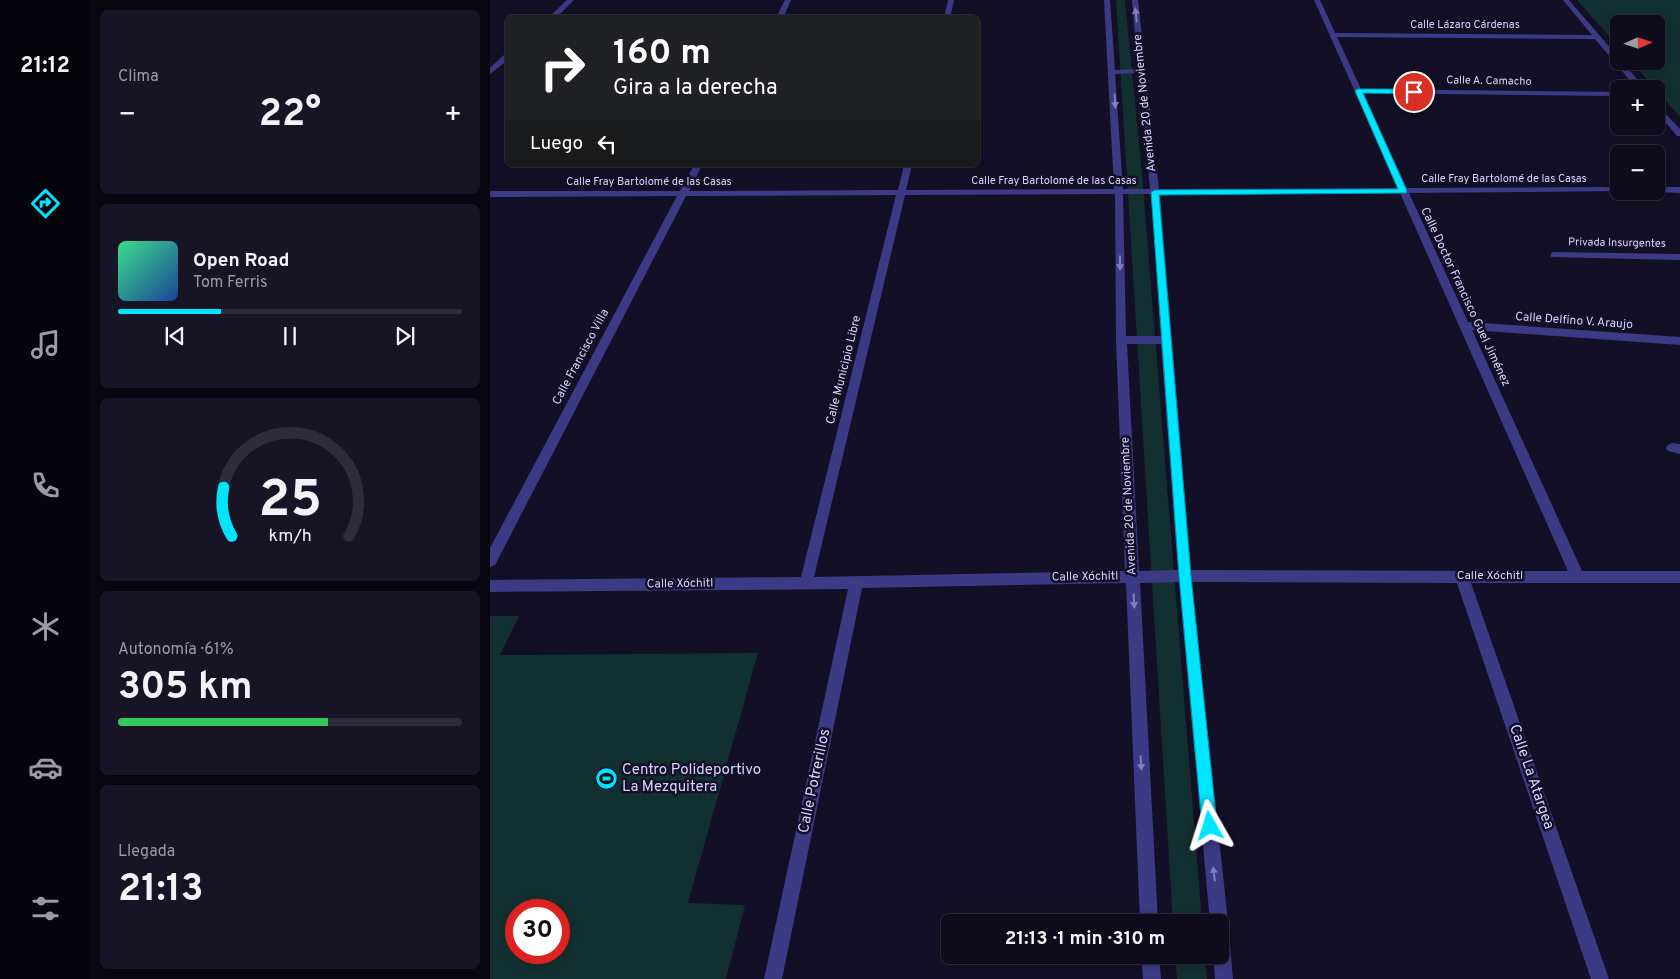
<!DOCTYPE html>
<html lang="es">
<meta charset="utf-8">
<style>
:root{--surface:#0e0b1c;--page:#171425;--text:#f1f3f6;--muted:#9b9ba3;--line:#2e2b3b;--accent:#00e5ff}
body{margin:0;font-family:Overpass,sans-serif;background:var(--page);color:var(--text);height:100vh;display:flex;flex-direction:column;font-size:19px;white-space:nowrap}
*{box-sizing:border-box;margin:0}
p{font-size:16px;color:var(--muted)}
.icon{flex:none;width:28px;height:28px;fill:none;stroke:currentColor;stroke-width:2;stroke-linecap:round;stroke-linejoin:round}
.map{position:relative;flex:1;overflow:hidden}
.drawer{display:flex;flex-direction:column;gap:10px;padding:10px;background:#08060f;width:400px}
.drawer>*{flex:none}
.hud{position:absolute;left:15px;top:15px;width:475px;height:152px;border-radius:8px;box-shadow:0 2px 8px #0003,0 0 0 1px var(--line);background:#202124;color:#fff;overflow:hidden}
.needle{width:32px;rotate:87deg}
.fabs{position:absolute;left:1120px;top:15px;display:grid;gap:10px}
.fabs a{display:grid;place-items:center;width:55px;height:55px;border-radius:8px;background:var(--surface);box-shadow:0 2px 8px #0003,0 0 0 1px var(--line);font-size:25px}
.speed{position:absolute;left:15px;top:899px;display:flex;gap:10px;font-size:25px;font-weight:700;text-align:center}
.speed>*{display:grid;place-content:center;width:65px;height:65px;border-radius:50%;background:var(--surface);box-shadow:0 2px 8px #0003,0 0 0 1px var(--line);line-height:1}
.speed .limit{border:8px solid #d22;background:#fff;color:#111}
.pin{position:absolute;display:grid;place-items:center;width:42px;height:42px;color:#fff;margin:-21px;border:2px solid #fff;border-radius:50%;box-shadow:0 1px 5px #0007}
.me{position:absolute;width:55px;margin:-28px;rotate:354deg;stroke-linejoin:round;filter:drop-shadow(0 0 4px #0008)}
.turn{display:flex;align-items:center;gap:18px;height:105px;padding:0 25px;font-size:22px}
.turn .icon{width:65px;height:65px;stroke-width:2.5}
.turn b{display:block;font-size:35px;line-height:42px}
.then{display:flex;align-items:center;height:48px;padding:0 25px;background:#0003;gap:10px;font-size:19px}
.big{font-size:38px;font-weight:700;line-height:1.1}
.drawer .tile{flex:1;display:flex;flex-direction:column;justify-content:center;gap:8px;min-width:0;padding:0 18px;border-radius:8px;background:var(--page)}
.drawer .dial{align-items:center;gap:0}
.dial svg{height:130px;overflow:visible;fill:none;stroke:var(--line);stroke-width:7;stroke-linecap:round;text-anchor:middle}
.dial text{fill:var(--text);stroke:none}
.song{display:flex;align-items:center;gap:15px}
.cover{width:60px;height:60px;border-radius:8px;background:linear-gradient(135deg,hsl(150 70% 55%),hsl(220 70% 35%))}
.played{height:5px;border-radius:2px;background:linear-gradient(90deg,var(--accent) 30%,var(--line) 30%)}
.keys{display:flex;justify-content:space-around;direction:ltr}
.heat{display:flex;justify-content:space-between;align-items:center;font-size:28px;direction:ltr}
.charge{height:8px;border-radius:4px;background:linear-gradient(90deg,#34c759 61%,var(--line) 0)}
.trip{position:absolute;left:451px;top:914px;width:288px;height:50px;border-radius:8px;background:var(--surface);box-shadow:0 2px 8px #0003,0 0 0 1px var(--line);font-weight:700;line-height:50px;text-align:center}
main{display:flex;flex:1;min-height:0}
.tabs{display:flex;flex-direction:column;width:90px;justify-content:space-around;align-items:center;background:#06040b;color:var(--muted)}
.tabs .icon{width:35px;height:35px}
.tabs .on{color:var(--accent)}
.tabs b{font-size:22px;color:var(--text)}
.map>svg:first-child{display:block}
.green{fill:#12302f;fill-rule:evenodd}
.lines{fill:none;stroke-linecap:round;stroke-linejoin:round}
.minor{fill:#3d3a85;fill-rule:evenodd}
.oneway{fill:#837fbc}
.route{fill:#00e5ff;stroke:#0095a6}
.labels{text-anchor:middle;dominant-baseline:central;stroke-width:5;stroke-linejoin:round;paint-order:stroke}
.far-street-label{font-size:11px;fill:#d9d4ff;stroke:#130f26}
.street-label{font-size:12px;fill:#d9d4ff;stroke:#130f26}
.near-poi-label{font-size:15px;fill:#d9d4ff;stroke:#130f26;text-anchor:start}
.near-street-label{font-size:15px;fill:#d9d4ff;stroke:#130f26}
</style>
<main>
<nav class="tabs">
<b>21:12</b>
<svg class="icon on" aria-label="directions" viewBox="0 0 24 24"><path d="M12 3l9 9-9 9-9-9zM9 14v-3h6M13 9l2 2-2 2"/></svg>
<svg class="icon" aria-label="music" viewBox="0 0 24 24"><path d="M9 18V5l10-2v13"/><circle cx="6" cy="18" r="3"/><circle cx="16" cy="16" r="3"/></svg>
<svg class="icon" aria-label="phone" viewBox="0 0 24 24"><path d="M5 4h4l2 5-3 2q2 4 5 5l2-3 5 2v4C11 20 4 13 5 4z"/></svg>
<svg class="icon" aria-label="climate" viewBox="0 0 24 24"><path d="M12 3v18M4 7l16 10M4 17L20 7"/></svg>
<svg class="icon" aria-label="car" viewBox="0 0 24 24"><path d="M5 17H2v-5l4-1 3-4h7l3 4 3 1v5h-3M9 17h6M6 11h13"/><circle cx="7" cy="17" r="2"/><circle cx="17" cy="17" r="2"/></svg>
<svg class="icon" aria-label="filters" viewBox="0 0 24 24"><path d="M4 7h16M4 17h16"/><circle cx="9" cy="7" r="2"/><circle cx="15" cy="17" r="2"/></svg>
</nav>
<section class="drawer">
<div class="tile"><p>Clima</p>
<div class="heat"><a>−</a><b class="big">22°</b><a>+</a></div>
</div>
<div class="tile">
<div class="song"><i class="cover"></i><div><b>Open Road</b><p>Tom Ferris</p></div></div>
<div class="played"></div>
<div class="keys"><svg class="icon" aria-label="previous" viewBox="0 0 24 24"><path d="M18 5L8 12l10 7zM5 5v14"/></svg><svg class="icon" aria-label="pause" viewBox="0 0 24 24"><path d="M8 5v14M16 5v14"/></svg><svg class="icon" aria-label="next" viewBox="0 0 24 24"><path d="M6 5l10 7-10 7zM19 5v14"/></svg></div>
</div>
<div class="tile dial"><svg viewBox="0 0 100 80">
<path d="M14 69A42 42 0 1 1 86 69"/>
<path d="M14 69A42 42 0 0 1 9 39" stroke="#00e5ff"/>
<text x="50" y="56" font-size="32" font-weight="700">25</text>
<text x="50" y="72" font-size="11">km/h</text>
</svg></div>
<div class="tile"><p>Autonomía · 61%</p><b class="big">305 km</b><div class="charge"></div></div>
<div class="tile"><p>Llegada</p><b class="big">21:13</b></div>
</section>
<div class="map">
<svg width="1190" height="979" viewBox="0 0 1190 979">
<rect width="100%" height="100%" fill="#130f26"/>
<g class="green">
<path d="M626 0H635L652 174 712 922H683Z"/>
<path d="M1087 0H1190V117L1141 61H1166V24H1129V47Z"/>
<path d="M0 616H29L10 655 268 653 198 903 255 905 236 979H0ZM26 910H69V952H26Z"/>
<path d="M685 955H715L717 979H687Z"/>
</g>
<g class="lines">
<g class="minor">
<path d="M77 0H84L66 18H58Z"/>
<path d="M295 0H301L293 18H286Z"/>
<path d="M458 0H464L460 18H454Z"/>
<path d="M614 0H620L625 70 648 69 642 0H648L669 189 908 188 824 0H830L845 33 1102 35 1073 0H1079L1129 58V61H1132L1155 89H1147L1105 39 847 37 871 89 1129 92V96L873 93 917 188 1129 187V191H1133L919 193 978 322 1190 337V345L982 330 1092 571H1190V583H981L1119 979H1101L967 583 702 582 738 922 736 927 739 934 743 979H725L723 955H730V922H720L689 582 650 583 668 922H650L636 583 372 588 292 979H274L358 589 0 592V580L311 577 406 195 196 196 5 565 0 567V548L187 196 0 197V191H190L204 165H212L199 191 408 190 414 165H422L416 190 624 189ZM649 73 660 189H633L625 74ZM910 193 1078 571 701 570 670 194ZM625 194 626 340 635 571 324 577 415 195ZM633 194H661L671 336H636ZM637 344H671L688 570 649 571Z"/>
<path d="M15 54H18V60L0 74V68Z"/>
<path d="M1166 104 1190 129V136H1187L1166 111Z"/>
<path d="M1166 187H1190V193L1163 192 1166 191Z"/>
<path d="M1064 252 1190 254V260L1061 257V253Z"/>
<path d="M1182 443 1190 444V454L1178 451 1176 448 1178 445Z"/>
<path d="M651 955H669L671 979H653Z"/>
</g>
</g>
<defs><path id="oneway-solid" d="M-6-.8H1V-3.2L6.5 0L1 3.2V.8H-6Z" transform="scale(1.25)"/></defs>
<g class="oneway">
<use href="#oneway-solid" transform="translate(646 15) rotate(-96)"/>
<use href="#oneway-solid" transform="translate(625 101) rotate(87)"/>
<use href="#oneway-solid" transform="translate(630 263) rotate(89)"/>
<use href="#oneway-solid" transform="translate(644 601) rotate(87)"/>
<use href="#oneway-solid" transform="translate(651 763) rotate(87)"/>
<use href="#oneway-solid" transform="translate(724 874) rotate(-96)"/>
</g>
<path class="route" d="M868 89H924L927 92 924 94 873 93 917 191 916 193 669 195 701 576 727 826 725 832 720 834 714 832 712 826 689 576 661 192 665 190 908 189 865 91Z"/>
<defs>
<symbol id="stadium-disc" viewBox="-11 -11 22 22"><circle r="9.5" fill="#00e5ff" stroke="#130f26"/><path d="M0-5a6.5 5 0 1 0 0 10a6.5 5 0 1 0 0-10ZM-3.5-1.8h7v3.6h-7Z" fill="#111"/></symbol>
</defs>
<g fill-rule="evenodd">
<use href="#stadium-disc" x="104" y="766" width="25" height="25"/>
</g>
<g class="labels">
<g class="far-street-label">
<text x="975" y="25">Calle Lázaro Cárdenas</text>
<text transform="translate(999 81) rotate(1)">Calle A. Camacho</text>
<text x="1014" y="179">Calle Fray Bartolomé de las Casas</text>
<text x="564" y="181">Calle Fray Bartolomé de las Casas</text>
<text x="159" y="182">Calle Fray Bartolomé de las Casas</text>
<text transform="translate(1127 243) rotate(1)">Privada Insurgentes</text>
</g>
<g class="street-label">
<text transform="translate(655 103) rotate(-96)">Avenida 20 de Noviembre</text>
<text transform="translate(975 297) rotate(65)">Calle Doctor Francisco Guel Jiménez</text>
<text transform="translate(1084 321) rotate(4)">Calle Delfino V. Araujo</text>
<text transform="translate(91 357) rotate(-62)">Calle Francisco Villa</text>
<text transform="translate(354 370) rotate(-76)">Calle Municipio Libre</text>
<text transform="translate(639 506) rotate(-93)">Avenida 20 de Noviembre</text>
<text x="1000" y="576">Calle Xóchitl</text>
<text transform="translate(595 577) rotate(-1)">Calle Xóchitl</text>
<text transform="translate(190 584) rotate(-1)">Calle Xóchitl</text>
</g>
<g class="near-poi-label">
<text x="132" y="770">Centro Polideportivo<tspan x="132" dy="17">La Mezquitera</tspan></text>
</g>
<g class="near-street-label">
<text transform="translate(1041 777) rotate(71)">Calle La Atargea</text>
<text transform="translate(325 781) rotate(-78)">Calle Potrerillos</text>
</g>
</g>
</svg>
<div class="fabs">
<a><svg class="needle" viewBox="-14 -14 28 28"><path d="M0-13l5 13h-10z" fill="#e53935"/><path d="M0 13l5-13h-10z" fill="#9b9ba3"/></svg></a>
<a>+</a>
<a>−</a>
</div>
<div class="speed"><div class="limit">30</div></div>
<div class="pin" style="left:924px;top:92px;background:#d93025"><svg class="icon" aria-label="arrive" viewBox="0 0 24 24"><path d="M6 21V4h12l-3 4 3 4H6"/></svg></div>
<svg class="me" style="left:720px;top:826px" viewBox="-20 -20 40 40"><path d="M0-17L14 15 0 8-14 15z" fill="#00e5ff" stroke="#fff" stroke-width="4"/></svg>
<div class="trip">21:13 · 1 min · 310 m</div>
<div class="hud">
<div class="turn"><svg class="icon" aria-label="right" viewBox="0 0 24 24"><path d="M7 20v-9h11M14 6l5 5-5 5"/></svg><div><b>160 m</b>Gira a la derecha</div></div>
<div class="then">Luego<svg class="icon" aria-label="left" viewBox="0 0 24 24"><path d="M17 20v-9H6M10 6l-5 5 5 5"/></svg></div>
</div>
</div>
</main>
